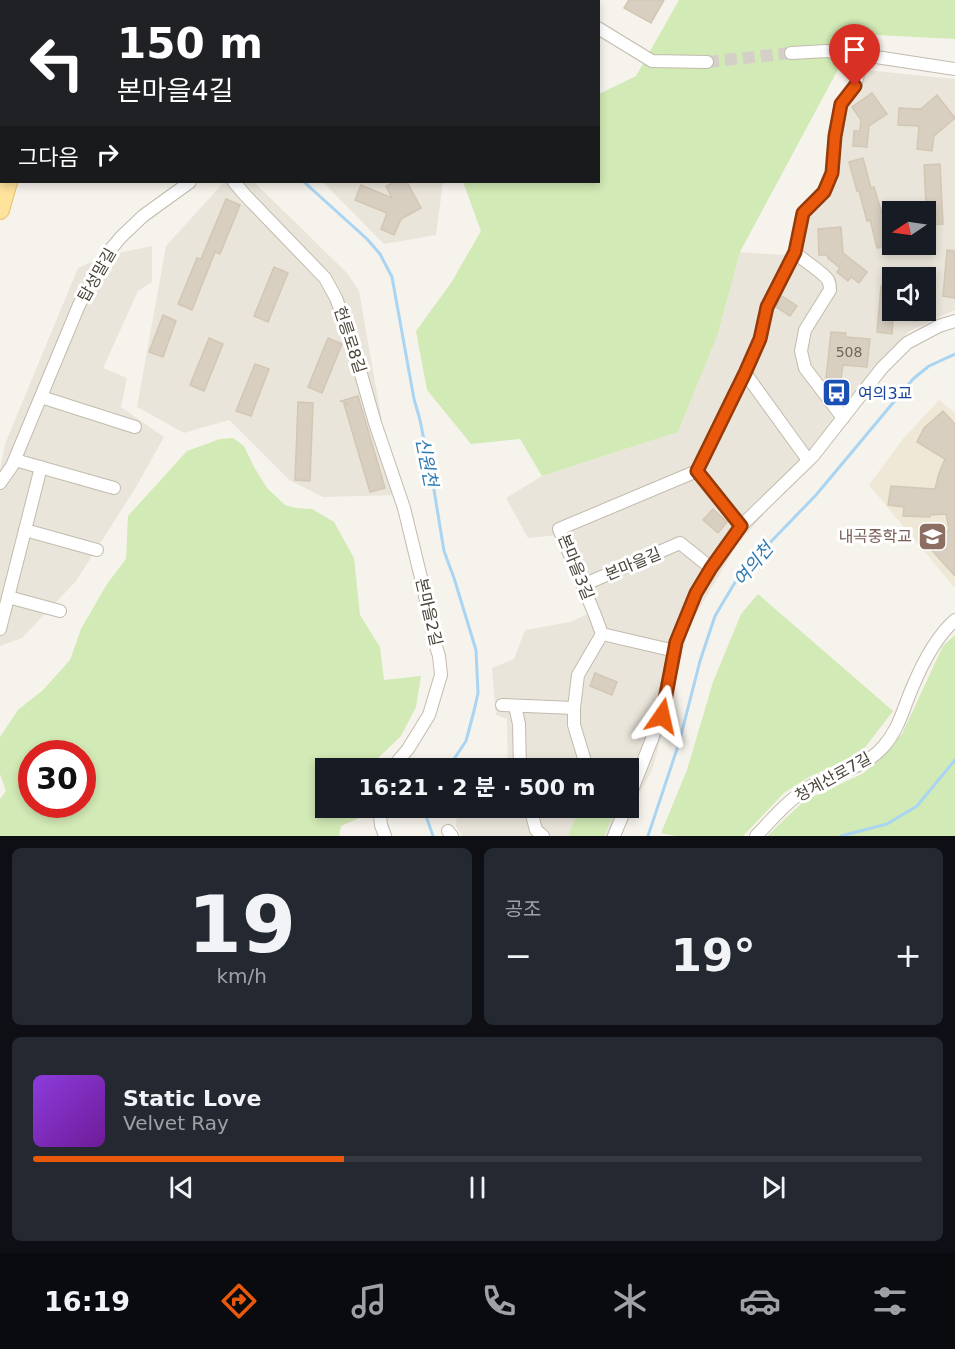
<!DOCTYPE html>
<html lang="ko">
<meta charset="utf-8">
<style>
:root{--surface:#171b24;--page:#242831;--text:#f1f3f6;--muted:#9ea1a6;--line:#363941;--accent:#ea580c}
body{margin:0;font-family:"DejaVu Sans","Noto Sans KR",sans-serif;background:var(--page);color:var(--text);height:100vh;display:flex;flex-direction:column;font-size:22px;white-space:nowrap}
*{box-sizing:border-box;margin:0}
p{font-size:20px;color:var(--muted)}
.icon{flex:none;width:33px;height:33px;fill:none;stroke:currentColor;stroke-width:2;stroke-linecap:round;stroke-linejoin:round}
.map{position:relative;height:836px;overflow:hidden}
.drawer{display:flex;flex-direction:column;gap:12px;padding:12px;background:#0d0f14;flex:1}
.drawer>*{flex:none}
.top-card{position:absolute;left:0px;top:0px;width:600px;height:183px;box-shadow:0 3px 9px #0003;background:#202124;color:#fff;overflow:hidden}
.needle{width:39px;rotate:257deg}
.controls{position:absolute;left:882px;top:201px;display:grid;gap:12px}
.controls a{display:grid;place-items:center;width:54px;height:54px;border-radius:0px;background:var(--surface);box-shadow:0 3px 9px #0003;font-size:30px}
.speed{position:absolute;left:18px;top:740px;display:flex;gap:12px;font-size:30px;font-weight:700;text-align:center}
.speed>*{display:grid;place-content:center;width:78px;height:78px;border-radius:50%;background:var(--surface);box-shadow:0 3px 9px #0003;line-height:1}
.speed .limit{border:9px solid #d22;background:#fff;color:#111}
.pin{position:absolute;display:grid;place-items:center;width:51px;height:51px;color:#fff;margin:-62px -26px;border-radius:50% 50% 50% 0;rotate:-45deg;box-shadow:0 0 6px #0007}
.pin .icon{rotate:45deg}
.me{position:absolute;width:66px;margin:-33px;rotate:11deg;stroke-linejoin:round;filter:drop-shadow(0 0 4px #0008)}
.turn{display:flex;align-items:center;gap:21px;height:126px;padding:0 18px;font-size:27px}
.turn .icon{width:78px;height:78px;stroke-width:2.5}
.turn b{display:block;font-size:42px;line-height:51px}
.then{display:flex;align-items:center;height:57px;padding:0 18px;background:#0003;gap:12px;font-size:22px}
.big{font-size:45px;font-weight:700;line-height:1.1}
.drawer .tile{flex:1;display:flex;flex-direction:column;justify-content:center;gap:9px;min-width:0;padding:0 21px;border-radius:9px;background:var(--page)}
.drawer .dial{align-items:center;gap:0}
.dial b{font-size:78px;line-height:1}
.song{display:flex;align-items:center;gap:18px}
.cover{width:72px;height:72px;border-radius:9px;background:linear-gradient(135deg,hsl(270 70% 55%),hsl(280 70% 35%))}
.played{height:6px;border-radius:3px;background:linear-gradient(90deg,var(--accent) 35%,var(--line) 35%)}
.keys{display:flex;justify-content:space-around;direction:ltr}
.heat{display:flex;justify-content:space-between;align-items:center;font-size:33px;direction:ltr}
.drawer .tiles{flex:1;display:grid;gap:12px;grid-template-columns:1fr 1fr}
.tile:last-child{grid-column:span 2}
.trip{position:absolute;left:315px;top:758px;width:324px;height:60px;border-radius:0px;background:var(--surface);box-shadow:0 3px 9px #0003;font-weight:700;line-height:60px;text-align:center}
.dock{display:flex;height:96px;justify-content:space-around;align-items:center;background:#090b0e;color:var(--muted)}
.dock .icon{width:42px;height:42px}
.dock .current{color:var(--accent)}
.dock b{font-size:27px;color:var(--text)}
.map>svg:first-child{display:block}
.residential{fill:#eae5da;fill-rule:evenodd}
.education{fill:#efe8d6}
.green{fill:#d2eab5;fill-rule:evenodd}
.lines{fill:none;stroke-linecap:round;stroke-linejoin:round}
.stream{stroke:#a9d4f2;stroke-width:3}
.building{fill:#d8cfc1;stroke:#d3c7b4;stroke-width:1.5}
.minor-tunnel{stroke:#d4d0c8;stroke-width:12;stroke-dasharray:12 6;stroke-linecap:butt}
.service-casing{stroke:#c2bbae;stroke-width:8}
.minor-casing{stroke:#c2bbae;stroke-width:14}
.primary-casing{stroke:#e6c16a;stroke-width:20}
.service{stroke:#fff;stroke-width:6}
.minor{stroke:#fff;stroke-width:12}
.primary{stroke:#ffe39c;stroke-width:18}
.route-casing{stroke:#983908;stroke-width:15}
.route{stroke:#ea580c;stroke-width:10}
.labels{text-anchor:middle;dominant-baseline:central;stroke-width:6;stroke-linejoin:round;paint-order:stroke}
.number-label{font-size:14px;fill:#6e675b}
.street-label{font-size:16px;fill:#4b4439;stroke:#fff}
.transit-label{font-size:16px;fill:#164399;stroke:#fff;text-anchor:start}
.education-label{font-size:16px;fill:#785e54;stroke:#fff;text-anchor:end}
.water-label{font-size:18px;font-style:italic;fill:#2e7ab2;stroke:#fff}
</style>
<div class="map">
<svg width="955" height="836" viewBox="0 0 955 836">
<rect width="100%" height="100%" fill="#f6f3ec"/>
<g class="residential">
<path d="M133 0H346L345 2H135Z"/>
<path d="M377 0H524L527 1H377Z"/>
<path d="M866 70 955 79V310L908 332 845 406 837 421 768 509 736 546 689 626 670 706 652 770 617 836H462L456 826 457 809 462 807H628V768H508L507 719 496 715 492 668 514 659 525 630 570 622 595 611 559 535 528 538 506 498 542 476 678 432 718 334 740 252 784 255 799 250 806 215 828 192 840 153 843 108ZM892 212H926V244H892ZM892 278H926V310H892Z"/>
<path d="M224 182H254L347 273 359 291 395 495 323 497 289 480 229 420 184 433 137 407 166 246Z"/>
<path d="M323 182H443L436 235 384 244Z"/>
<path d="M152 246V282L138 291 103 368 127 378 121 407 164 437 136 487 76 581 22 638 0 646V470L5 444 78 268 105 256Z"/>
</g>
<path class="education" d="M939 400 955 413V588L869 485 903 439Z"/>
<g class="green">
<path d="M679 0H955V39L857 34 740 252 718 334 678 432 542 476 520 439 471 444 427 390 416 331 451 283 481 231 463 182H598L599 94 636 76Z"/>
<path d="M233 438 244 446 254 467 267 488 285 505 296 508 312 509 334 522 354 558 360 615 380 647 384 680 421 676 416 707 401 736 368 768H326V807H361L359 818 341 826 339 836H0V799L6 791 0 774V737L18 710 43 690 70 660 81 629 107 584 126 559 128 516 187 451 220 439ZM32 753H82V804H32Z"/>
<path d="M758 594 893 711 860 754 809 777 784 793 743 836H676L661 833 687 770 713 682 741 614Z"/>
<path d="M955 635V836H767L804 801 864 773 902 734 943 646Z"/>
<path d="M580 807H616L604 836H568Z"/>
</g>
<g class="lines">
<g class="stream">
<path d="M111 0 113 2"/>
<path d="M304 182 367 239 380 254 392 277 414 399 420 420 434 490 444 551 454 578 476 650 478 693 474 711 466 741 448 768"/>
<path d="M426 807 425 813 433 836"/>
<path d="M648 836 679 743 700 661 715 616 734 584 758 555 816 495 913 379 929 366 955 354"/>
<path d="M841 836 887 824 917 806 955 760"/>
</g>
</g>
<g class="building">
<path d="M629 0H664L651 23 624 8Z"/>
<path d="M872 93 887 114 869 126 867 147 853 146 854 131H860L861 120 852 107Z"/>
<path d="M937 95 955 118 934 136 932 151 917 149 919 126 898 125 899 108 921 109Z"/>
<path d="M863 158 871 188 874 187 883 217 885 216 892 244 877 248 870 220 867 221 859 191H857L849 162Z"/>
<path d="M940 164 943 224 927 225 924 165Z"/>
<path d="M395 182H407L421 208 401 219 394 235 381 229 387 213 355 200 361 185 392 198 386 186Z"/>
<path d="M226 199 240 205 220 254 215 252 192 310 178 304 197 258 201 259Z"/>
<path d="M841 227 843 253 867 272 859 283 851 277 848 281 837 272 840 268 828 258 827 255H819L818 229Z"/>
<path d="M947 250 955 251V298L943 296Z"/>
<path d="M274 267 288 273 268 322 254 316Z"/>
<path d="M881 286 892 287V310H918L917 321 893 319 892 334 877 332Z"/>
<path d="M782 296 797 306 790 316 776 307Z"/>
<path d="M163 315 176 321 163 357 149 352Z"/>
<path d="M831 332 846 333 845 337 870 339 867 367 843 365 841 379 826 378Z"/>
<path d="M209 338 223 344 204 391 190 385Z"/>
<path d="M328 338 342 344 322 393 308 387Z"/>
<path d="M255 364 269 369 251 416 236 411Z"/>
<path d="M358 396 385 488 370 492 344 404H349L341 401Z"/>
<path d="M298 402 313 403 310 481 295 480Z"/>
<path d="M943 411 955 424V576L928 546 929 539 949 530 946 514 930 515V517L903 516 904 507 888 505 891 486 935 489 939 473 945 459 917 442 924 428Z"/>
<path d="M713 509 727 522 718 533 703 520Z"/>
<path d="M595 673 617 682 612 695 590 686Z"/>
</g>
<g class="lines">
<path class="minor-tunnel" d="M707 62 791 53"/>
<defs>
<g id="service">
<path d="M0 119V132"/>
<path d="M0 150 2 145"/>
</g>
<g id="minor">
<path d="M553 0 555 2"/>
<path d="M360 2V0"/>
<path d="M598 28 652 61 707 62"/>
<path d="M791 53 826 51 863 55 955 69"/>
<path d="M234 182 245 195 325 278 336 298 351 339 375 423 404 508 423 586 433 637 439 656 441 675 429 715 408 749 392 768"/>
<path d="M795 252C803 261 823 272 828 280 830 284 830 286 830 290L805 330 801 351 805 368 843 418"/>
<path d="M745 373 808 460"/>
<path d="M41 397 135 427"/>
<path d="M15 460 114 488"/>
<path d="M697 471 745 373 760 339 767 307 795 252 803 213 823 192 832 173 835 136 841 104 855 86 863 55"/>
<path d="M0 483 12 466 79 305 105 256 121 237 143 216 190 182"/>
<path d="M25 530 97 550"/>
<path d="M583 585 680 543 711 568"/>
<path d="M8 597 60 611"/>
<path d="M0 629 41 467"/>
<path d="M675 651 602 634 595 615 559 529 697 471 741 526"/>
<path d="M502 705 574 708"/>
<path d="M515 706 519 724 520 768"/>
<path d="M587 768 574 725V708L578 675 602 634"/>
<path d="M628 800 661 716 676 642 696 593 711 568 741 526 813 456 882 368 907 343 939 326 955 321"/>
<path d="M379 807 381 825 385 836"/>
<path d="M530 807 536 830 543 836"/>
<path d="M448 831 452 836"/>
<path d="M614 836 626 807"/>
<path d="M756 836C775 816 790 798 814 784 838 771 863 769 883 747 900 728 903 708 913 686 923 662 936 637 955 620"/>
</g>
<g id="primary">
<path d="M26 2V0"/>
<path d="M54 2 55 0"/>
<path d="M0 97 2 92"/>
<path d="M0 210 8 182"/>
</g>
</defs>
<use href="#service" class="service-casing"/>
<use href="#minor" class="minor-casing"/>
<use href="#primary" class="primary-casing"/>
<use href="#service" class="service"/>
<use href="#minor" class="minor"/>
<use href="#primary" class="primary"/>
</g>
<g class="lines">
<defs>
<path id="route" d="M662 716 676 642 696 593 711 568 741 526 697 471 745 373 760 339 767 307 795 252 803 213 824 192 832 173 835 136 841 104 855 86"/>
</defs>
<use href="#route" class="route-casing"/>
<use href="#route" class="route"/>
</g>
<defs>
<symbol id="bus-square" viewBox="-11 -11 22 22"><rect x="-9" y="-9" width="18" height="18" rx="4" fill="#1a4fb4" stroke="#fff"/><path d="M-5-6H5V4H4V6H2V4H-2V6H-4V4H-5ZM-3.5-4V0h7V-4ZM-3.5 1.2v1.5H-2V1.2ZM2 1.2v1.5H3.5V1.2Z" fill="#fff"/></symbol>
<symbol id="school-square" viewBox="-11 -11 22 22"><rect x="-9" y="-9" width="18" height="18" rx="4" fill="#8d6e63" stroke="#fff"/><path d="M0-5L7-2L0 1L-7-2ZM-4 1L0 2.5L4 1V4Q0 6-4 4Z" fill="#fff"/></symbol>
</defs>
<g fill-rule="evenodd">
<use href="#bus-square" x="820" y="376" width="33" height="33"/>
<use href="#school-square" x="916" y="520" width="33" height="33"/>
</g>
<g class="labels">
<g class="number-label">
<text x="849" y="352">508</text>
</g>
<g class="street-label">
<text transform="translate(97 275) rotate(-60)">탑성말길</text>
<text transform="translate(350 340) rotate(72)">헌릉로8길</text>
<text transform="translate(633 564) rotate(-23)">본마을길</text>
<text transform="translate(576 567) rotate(68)">본마을3길</text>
<text transform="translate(429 612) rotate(77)">본마을2길</text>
<text transform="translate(833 777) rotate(-29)">청계산로7길</text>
</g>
<g class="transit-label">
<text x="858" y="393">여의3교</text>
</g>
<g class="education-label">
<text x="912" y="536">내곡중학교</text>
</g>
<g class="water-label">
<text transform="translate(427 462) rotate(79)">신원천</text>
<text transform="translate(753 564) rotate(-50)">여의천</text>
</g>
</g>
</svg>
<div class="controls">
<a><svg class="needle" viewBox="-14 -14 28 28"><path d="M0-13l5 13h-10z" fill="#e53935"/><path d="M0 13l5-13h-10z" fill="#9ea1a6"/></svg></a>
<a><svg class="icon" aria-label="sound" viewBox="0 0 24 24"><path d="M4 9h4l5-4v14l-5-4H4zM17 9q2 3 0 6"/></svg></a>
</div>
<div class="speed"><div class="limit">30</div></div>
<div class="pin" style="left:855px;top:86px;background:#d93025"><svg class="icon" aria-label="arrive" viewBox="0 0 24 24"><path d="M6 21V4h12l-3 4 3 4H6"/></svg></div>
<svg class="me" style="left:662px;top:716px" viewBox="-20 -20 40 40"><path d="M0-17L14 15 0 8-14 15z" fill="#ea580c" stroke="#fff" stroke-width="4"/></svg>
<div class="trip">16:21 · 2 분 · 500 m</div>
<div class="top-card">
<div class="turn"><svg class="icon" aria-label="left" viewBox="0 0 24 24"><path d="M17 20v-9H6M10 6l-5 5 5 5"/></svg><div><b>150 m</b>본마을4길</div></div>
<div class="then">그다음<svg class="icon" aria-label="right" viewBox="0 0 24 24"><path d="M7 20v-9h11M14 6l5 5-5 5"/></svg></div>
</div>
</div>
<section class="drawer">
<div class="tiles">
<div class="tile dial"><b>19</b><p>km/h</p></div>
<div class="tile"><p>공조</p>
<div class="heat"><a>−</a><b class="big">19°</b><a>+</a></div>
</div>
<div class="tile">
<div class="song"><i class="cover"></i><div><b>Static Love</b><p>Velvet Ray</p></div></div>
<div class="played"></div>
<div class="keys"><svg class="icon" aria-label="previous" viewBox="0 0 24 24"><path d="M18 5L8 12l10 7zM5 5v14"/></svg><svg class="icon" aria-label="pause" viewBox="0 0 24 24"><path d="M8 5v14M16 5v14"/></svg><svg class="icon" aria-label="next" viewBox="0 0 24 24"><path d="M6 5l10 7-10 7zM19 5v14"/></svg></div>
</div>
</div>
</section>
<nav class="dock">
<b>16:19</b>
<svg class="icon current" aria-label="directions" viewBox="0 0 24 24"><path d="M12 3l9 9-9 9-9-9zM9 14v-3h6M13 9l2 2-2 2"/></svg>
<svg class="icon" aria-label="music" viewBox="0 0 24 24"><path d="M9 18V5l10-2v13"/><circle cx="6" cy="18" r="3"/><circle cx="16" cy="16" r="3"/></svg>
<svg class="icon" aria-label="phone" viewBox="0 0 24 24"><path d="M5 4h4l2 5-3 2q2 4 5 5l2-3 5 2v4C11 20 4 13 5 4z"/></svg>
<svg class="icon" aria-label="climate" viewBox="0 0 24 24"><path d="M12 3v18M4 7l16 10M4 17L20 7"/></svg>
<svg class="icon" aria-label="car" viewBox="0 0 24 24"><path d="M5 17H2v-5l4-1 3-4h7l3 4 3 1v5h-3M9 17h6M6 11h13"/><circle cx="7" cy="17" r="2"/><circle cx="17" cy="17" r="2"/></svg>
<svg class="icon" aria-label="filters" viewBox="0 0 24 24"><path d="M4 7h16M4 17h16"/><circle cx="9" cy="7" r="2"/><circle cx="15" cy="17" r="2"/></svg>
</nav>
